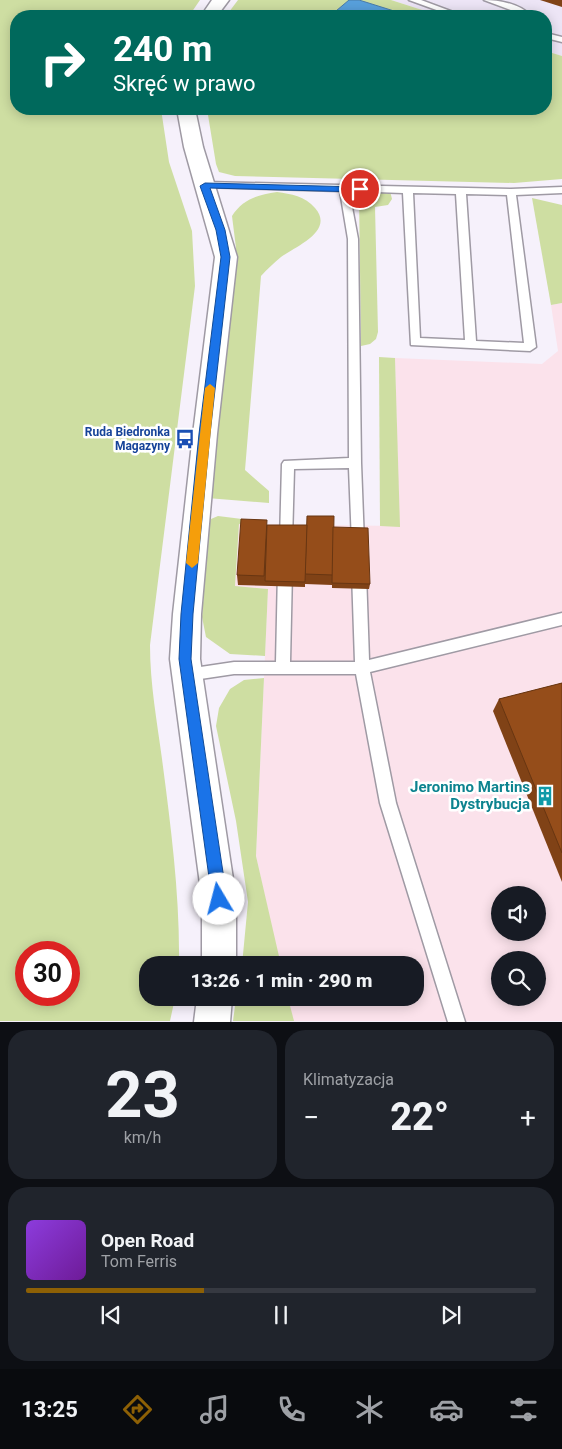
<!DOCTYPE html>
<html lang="pl">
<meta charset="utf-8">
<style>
:root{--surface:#171b24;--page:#20242c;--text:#f1f3f6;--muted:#9ea1a6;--line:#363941;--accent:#8d6005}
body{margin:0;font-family:Roboto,sans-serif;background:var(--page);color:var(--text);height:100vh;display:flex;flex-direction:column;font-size:19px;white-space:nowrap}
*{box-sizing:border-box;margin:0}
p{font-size:16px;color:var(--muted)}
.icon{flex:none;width:28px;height:28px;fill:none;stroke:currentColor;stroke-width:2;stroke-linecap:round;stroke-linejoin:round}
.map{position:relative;height:1022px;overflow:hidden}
.panel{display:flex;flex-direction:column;gap:8px;padding:8px;background:#0d0f14;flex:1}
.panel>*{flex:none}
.hud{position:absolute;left:10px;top:10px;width:542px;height:105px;border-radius:20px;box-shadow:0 2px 12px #0003;background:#00695c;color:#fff;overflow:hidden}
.fabs{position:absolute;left:491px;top:886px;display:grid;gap:10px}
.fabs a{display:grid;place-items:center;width:55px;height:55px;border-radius:50%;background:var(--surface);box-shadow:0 2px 12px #0003;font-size:25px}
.speed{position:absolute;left:15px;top:941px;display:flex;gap:10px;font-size:25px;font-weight:700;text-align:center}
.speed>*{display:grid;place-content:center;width:65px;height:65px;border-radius:50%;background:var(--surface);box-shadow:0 2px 12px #0003;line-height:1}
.speed .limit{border:8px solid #d22;background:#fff;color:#111}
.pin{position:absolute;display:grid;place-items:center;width:42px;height:42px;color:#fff;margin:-21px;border:2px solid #fff;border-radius:50%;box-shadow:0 1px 5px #0007}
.me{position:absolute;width:55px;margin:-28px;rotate:352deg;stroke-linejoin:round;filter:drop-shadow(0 0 4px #0008)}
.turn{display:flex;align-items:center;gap:18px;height:105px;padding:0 20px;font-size:22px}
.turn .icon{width:65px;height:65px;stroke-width:2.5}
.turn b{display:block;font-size:35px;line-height:42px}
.big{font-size:38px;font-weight:800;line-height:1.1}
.panel .tile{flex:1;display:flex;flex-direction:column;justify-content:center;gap:8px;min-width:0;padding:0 18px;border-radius:20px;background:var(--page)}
.panel .dial{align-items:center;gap:0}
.dial b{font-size:65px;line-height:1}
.song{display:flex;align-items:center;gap:15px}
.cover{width:60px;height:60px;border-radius:8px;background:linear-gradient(135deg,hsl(270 70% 55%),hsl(280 70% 35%))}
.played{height:5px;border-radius:2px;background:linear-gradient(90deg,var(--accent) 35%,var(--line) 35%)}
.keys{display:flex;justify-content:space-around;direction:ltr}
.heat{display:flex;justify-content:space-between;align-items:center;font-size:28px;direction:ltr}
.panel .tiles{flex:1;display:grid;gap:8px;grid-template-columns:1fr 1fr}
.tile:last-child{grid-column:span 2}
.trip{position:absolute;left:139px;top:956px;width:285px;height:50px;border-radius:20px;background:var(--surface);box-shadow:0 2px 12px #0003;font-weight:800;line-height:50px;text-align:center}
.menu{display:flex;height:80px;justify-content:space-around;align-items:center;background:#090b0e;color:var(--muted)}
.menu .icon{width:35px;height:35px}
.menu .on{color:var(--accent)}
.menu b{font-size:22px;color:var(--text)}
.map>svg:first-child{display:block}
.built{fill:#ede5f6}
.industrial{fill:#fbe2eb;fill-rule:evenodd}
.green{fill:#cedea2;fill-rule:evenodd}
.water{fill:#58a0dc;stroke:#497ba6}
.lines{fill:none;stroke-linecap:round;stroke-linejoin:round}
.lane-casing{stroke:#9f9aa4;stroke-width:3}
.street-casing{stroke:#9f9aa4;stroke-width:3}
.lane{fill:#fff;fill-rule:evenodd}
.street{fill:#fff;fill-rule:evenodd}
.wall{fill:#804216}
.building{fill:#954d1a;stroke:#683612}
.route{fill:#1a73e8;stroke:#114b97}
.slow{fill:#f59e0b}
.labels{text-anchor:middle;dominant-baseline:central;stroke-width:5;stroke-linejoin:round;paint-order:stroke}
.transit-label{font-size:12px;font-weight:bold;fill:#164399;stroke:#fff;text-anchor:end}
.near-culture-label{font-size:15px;font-weight:bold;fill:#0d838f;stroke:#fff;text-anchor:end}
</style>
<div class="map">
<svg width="562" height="1022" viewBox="0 0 562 1022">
<rect width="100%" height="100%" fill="#f6f1fb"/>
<path class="built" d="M391 0H562V56L546 51V16H441Z"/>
<path class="industrial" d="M562 303V1021H293L288 998H415V965H280L256 856 268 589 235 587 239 524 399 526 395 358 542 364 558 351 551 305ZM500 895H538V932H500ZM500 960H538V998H500Z"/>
<g class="green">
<path d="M0 0H200L189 16H16V109H161L169 162 192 231 195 286 150 645C150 684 157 721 162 759 171 828 180 896 179 965H148V998H175L170 1021H0ZM26 952H69V995H26Z"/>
<path d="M238 0H349L330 16H226Z"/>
<path d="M359 0H391L441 16H410Z"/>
<path d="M546 51 562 56V179L514 183 235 176 219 172 216 164 207 109H546Z"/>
<path d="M366 188 390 191 392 199 388 205 375 207 378 332 376 339 370 344 361 346 359 194Z"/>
<path d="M277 192C291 194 305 196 315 208 335 231 296 246 281 257 274 263 267 269 261 276L245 470 269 491V503L207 498 236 248 232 216C243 199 257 195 277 192Z"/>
<path d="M532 198 562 205V303L551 305Z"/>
<path d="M379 357 395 358 400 527 380 526Z"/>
<path d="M218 516 242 519 247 523 239 524 235 586 268 589 265 656 230 654 206 637 202 617 209 523 211 519Z"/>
<path d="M264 678 256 856 281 965H242L248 902 236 821 216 726 219 708 230 689 244 680Z"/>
<path d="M236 998H288L294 1021H233Z"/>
</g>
<path class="water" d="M349 0H359L410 16H330Z"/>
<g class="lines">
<defs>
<g id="lane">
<path d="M409 0H421L464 16H453Z"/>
<path d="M484 0C499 0 521 4 531 16H523L519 13Z"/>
<path d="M546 33 562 37V42L546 38Z"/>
<path d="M205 182 511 189 562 187V193L516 195 536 347 530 351 411 345 403 193 349 191 358 239 361 463 364 543 363 547 358 548 353 547 352 543 349 468 294 469 292 541 291 545 286 546 281 545 280 541 282 464 284 461 349 458 348 239 340 191 202 187V183ZM413 193 456 194 465 340 420 338ZM466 194 507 195 524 343 476 341Z"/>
<path d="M285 565 290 567 292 571 290 662H355L352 573 354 569 359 567 364 569 366 573 369 660 562 613V625L370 672 396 803 465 1022H448L380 803 356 674H234L187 681 182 680 180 675 182 670 187 669 234 662H276L278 571 280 567Z"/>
</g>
<g id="street">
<path d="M212 0H229L217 16H201Z"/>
<path d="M177 109H195L203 147 237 257 217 434 201 614 200 659 236 899V965H202V899L170 659 173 614 193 434 215 257 184 147Z"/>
<path d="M197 998H232L230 1022H194Z"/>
</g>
</defs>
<use href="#lane" class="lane-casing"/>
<use href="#street" class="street-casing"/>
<use href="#lane" class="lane"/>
<use href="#street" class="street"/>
</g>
<g class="wall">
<path d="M540 0H562V7Z"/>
<path d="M267 525 333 527 370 584 369 589 332 588V585L305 584V587L238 585 237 575Z"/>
<path d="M562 683V882L493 711 499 699Z"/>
</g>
<g class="building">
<path d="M307 516H334L333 575 305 574Z"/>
<path d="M241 519 267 520 264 576 237 575Z"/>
<path d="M267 525H307L305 582 265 581Z"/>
<path d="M333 527 368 528 370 584 332 583Z"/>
<path d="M562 683V853L499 699Z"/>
</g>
<path class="route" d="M205 183 360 187 364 189 360 192 210 188 225 230 230 257 210 434 193 614 191 659 227 899 224 904 219 906 214 904 212 899 179 659 181 614 199 434 221 257 216 230 200 186Z"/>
<path class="slow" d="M210 384 215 388 198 563 192 568 186 563 205 388Z"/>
<defs>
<symbol id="bus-bare" viewBox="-9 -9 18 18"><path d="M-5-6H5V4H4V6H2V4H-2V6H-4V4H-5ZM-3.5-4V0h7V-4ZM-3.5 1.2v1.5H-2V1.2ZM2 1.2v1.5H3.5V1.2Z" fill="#1a4fb4" stroke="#fff" stroke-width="2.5" paint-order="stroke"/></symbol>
<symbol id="building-bare" viewBox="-9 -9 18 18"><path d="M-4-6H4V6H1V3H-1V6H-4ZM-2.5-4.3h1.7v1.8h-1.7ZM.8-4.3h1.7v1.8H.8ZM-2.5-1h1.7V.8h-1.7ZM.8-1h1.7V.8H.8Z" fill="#0f9aa8" stroke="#fff" stroke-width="2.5" paint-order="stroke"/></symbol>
</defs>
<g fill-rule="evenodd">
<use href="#bus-bare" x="171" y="425" width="28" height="28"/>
<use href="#building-bare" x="531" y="782" width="28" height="28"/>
</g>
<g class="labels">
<g class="transit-label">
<text x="170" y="432">Ruda Biedronka<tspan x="170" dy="14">Magazyny</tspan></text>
</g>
<g class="near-culture-label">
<text x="530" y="787">Jeronimo Martins<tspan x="530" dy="17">Dystrybucja</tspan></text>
</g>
</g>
</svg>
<div class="fabs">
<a><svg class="icon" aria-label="sound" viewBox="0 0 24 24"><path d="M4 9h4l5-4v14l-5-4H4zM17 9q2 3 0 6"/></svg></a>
<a><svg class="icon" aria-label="search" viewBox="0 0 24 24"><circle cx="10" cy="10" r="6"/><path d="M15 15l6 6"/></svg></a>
</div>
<div class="speed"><div class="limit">30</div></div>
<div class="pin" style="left:360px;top:189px;background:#d93025"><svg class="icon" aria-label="arrive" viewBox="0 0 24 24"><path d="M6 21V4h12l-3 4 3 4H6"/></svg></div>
<svg class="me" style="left:219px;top:899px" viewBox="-20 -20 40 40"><circle r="19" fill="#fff"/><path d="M0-13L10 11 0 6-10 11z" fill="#1a73e8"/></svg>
<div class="trip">13:26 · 1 min · 290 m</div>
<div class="hud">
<div class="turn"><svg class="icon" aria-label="right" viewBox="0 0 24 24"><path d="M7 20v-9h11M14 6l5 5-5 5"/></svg><div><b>240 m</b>Skręć w prawo</div></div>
</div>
</div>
<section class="panel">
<div class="tiles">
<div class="tile dial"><b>23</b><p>km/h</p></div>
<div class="tile"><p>Klimatyzacja</p>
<div class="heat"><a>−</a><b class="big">22°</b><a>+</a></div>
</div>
<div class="tile">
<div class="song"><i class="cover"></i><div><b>Open Road</b><p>Tom Ferris</p></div></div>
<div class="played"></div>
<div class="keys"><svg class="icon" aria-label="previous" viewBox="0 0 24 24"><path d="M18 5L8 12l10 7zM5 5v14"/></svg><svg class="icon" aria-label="pause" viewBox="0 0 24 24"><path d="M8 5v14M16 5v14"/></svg><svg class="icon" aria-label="next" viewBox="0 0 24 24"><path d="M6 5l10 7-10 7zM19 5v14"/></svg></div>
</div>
</div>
</section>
<nav class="menu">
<b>13:25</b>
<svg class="icon on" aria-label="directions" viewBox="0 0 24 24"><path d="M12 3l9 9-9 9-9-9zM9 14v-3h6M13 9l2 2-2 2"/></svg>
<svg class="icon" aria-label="music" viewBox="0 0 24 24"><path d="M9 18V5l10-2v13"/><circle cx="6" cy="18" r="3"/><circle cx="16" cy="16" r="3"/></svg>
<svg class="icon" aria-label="phone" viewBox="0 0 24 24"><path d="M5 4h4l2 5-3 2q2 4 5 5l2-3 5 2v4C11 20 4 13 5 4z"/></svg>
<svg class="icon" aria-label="climate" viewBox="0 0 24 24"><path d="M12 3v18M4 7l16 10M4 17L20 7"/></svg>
<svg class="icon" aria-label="car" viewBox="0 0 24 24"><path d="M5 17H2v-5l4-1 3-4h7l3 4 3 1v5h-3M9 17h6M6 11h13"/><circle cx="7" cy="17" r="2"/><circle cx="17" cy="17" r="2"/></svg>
<svg class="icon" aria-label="filters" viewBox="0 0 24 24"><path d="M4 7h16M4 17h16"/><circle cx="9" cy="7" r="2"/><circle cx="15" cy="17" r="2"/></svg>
</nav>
